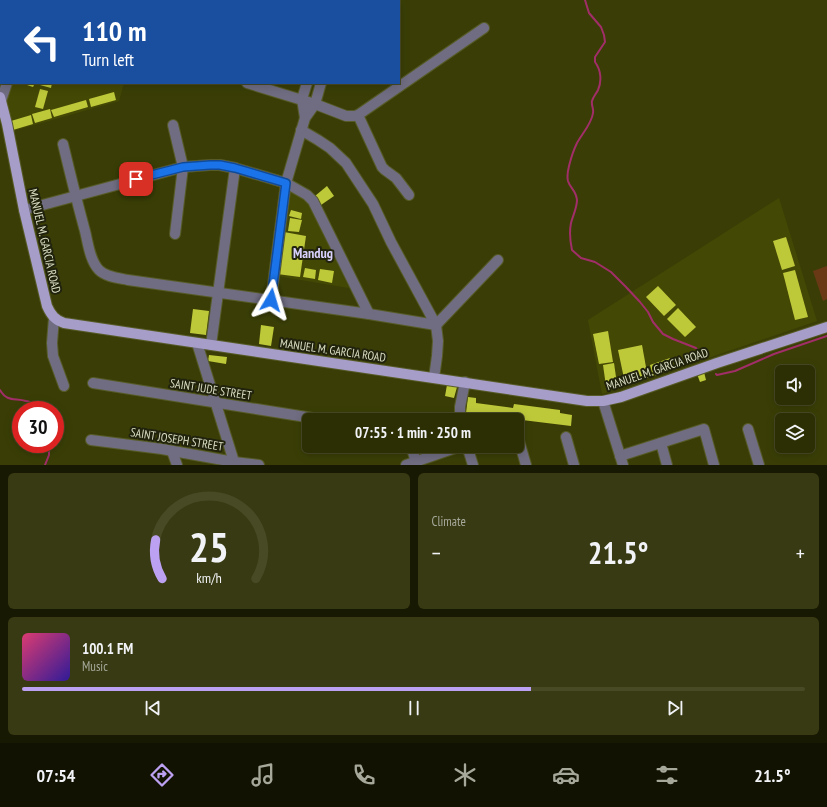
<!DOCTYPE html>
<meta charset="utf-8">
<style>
:root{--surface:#2c2e04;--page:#383a13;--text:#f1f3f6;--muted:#a6a89a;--line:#484a26;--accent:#bca0f2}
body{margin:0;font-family:"PT Sans Narrow",sans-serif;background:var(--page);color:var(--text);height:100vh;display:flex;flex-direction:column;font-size:15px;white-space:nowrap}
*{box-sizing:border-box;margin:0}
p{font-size:13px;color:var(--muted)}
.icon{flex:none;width:22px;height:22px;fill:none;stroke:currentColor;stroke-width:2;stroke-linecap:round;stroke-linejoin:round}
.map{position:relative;height:465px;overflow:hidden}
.drawer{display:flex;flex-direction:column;gap:8px;padding:8px;background:#181902;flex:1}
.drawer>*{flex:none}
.banner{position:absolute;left:0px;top:0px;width:400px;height:84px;box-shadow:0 2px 10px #0003,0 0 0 1px var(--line);background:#1a4fa0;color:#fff;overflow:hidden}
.tools{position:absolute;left:775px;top:365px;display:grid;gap:8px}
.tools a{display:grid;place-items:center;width:40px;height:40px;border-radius:6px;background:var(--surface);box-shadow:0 2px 10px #0003,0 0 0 1px var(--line);font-size:20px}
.speed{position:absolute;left:12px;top:401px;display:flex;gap:8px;font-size:20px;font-weight:700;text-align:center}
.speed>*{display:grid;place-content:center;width:52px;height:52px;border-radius:50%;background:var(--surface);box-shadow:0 2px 10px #0003,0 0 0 1px var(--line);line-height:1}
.speed .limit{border:6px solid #d22;background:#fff;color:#111}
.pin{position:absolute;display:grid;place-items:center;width:34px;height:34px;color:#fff;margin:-17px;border-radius:8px;box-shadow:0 2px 6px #0006}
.me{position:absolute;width:44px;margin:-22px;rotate:7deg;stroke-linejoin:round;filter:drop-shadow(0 0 3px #0008)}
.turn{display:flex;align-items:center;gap:14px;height:84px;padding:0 16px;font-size:18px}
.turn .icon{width:52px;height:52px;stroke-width:2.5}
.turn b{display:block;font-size:28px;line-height:34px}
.big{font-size:30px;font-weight:700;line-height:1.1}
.drawer .tile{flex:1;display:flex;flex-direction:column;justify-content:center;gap:6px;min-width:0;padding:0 14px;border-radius:6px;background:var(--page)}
.drawer .dial{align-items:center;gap:0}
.dial svg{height:104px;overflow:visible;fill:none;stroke:var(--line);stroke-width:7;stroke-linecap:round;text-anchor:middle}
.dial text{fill:var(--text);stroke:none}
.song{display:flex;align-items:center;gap:12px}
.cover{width:48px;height:48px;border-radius:6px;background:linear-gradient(135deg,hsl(340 70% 55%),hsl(250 70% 35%))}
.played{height:4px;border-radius:2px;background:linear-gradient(90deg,var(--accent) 65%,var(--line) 65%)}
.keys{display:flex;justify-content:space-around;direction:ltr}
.heat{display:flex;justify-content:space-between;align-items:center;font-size:22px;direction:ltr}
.drawer .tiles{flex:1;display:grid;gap:8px;grid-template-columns:1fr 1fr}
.tile:last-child{grid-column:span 2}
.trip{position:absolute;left:302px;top:413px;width:222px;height:40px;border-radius:6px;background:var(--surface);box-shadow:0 2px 10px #0003,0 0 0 1px var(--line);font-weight:700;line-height:40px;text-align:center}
.tabs{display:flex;height:64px;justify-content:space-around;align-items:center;background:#121202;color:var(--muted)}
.tabs .icon{width:28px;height:28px}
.tabs .current{color:var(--accent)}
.tabs b{font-size:18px;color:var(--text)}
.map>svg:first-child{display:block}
.built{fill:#444805}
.green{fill:#693916}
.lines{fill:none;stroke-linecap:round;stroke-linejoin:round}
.stream{stroke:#a12e68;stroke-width:2}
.building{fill:#bec93a}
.minor-casing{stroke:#575b28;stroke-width:12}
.major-casing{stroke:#575b28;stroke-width:12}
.minor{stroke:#706d82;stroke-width:10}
.major{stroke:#a69dc8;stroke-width:10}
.route-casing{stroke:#114b97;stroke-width:10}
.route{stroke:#1a73e8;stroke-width:7}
.labels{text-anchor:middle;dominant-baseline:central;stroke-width:4;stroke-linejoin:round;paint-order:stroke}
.street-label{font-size:12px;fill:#dadec2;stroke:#21230d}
.quarter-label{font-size:14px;font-weight:bold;fill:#d9d1fd;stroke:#21230d}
</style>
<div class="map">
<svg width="827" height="465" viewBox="0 0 827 465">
<rect width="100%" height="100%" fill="#3a3e06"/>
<g class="built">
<path d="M37 0H146V1H36Z"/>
<path d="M11 83H124L119 101 13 131 7 107 6 97Z"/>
<path d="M290 192 300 196 308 203 349 288 277 276Z"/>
<path d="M779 198 817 321 602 394 588 320Z"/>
</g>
<path class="green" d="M827 266V299L823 301 813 271Z"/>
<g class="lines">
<g class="stream">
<path d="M585 0 589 13 601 27 604 35 605 42 595 57V62C601 70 602 81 598 90 596 94 593 97 592 101 591 105 594 109 593 113 592 123 582 134 577 143 574 149 571 158 569 166 568 170 567 177 568 181 570 188 576 190 577 200 577 208 573 215 571 223 569 233 570 241 572 250L581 258 595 262 611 272 626 287 640 302 648 312 653 322 663 334 673 339 696 348 703 357"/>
<path d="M716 374 717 375 735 371 774 354 827 336"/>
<path d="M0 390C7 402 14 398 26 401 29 401 32 403 35 405L38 410"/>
<path d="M45 465 49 455V444"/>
</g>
</g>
<g class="building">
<path d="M21 83H35L33 87Z"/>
<path d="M40 83H52L51 88 40 85Z"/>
<path d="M40 89 48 91 43 109 35 107Z"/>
<path d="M114 92 116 100 91 107 89 99Z"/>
<path d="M86 100 88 107 54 117 51 110Z"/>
<path d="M50 109 52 118 35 123 32 114Z"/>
<path d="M31 115 33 124 13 130 11 121Z"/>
<path d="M327 186 334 196 321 205 315 196Z"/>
<path d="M291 210 302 213 301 219 289 216Z"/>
<path d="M290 218 302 220 299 232 288 231Z"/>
<path d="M284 232 306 236 300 277 277 274Z"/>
<path d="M786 237 795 266 782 270 773 241Z"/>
<path d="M305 268 316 270 315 279 303 277Z"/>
<path d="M320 269 334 271 332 283 318 280Z"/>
<path d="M795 270 808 317 795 320 783 273Z"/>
<path d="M658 286 676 305 664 316 646 297Z"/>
<path d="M678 308 696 327 685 337 667 319Z"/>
<path d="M193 309 209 311 206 335 190 333Z"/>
<path d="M261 325 274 327 271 346 259 344Z"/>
<path d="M608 331 613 362 599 364 593 334Z"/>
<path d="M642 345 648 378 625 383 618 350Z"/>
<path d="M209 355 227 357 226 364 208 361Z"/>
<path d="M670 358 673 369 653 376 650 365Z"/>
<path d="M614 363 617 384 606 386 603 365Z"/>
<path d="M704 372 706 380 700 382 697 374Z"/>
<path d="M447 385 457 387 454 398 445 396Z"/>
<path d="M468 397 476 398V403L513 408 514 404 560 410V413L572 415 571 426 466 413Z"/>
</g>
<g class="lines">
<defs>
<g id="minor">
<path d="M32 1 33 0"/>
<path d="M330 1 331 0"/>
<path d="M343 1V0"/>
<path d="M247 83 315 104 346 116H354L358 115 484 28"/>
<path d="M1 101 7 83"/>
<path d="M358 115 382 167 385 170 396 178 409 195"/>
<path d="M305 118 302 99 307 83"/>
<path d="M173 125 183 167 175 234"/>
<path d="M301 130 318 140 330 148 346 163 373 204 391 242 436 325 438 341 437 356 434 378"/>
<path d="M63 144C70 173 77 202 85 231 88 243 90 261 99 270 106 277 119 278 128 280L369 314 436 325"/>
<path d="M24 210 183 167 210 165H220L235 168 286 183 307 195 313 201 369 314"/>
<path d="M271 300 286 183 305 118 315 104 321 83"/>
<path d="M54 318 52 343 53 356 64 386"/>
<path d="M436 325 498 260"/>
<path d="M197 343 235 465"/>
<path d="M211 345 235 168"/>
<path d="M93 383 325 420"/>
<path d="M603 401 623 465"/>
<path d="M460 420V407L465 382"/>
<path d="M748 429 759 465"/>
<path d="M517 434 526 465"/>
<path d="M566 437 574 465"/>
<path d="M91 440 162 449 234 462 259 465"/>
<path d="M661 443 667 465"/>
<path d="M411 446 417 465"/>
<path d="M467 446 473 465"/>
<path d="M172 451 177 465"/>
<path d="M620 456 704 429 714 465"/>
<path d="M406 465 461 446"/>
</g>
<path id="major" d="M0 97 7 124 24 210 47 306C51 315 55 320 64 323L587 401H603L621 397 717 363 827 327"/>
</defs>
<use href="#minor" class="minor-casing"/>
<use href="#major" class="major-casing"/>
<use href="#minor" class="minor"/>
<use href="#major" class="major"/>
</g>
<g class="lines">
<defs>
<path id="route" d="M136 179 183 167 210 165H220L235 168 286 183 271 300"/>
</defs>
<use href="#route" class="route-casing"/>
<use href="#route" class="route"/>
</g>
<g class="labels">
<g class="street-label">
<text transform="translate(45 241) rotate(77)">MANUEL M. GARCIA ROAD</text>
<text transform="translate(333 350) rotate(8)">MANUEL M. GARCIA ROAD</text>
<text transform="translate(657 369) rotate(-19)">MANUEL M. GARCIA ROAD</text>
<text transform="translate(211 389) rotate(9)">SAINT JUDE STREET</text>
<text transform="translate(177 439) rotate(9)">SAINT JOSEPH STREET</text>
</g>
<g class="quarter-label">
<text x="313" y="253">Mandug</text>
</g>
</g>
</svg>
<div class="tools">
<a><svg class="icon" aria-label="sound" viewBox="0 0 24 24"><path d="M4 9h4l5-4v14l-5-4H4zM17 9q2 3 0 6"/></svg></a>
<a><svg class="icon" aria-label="layers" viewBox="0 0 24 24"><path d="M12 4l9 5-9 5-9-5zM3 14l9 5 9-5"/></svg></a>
</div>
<div class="speed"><div class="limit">30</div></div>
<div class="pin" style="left:136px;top:179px;background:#d93025"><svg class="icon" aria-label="arrive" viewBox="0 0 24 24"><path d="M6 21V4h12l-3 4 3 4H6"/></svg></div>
<svg class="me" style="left:271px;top:300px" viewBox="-20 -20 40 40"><path d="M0-17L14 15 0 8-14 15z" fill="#1a73e8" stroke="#fff" stroke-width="4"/></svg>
<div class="trip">07:55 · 1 min · 250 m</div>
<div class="banner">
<div class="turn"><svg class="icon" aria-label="left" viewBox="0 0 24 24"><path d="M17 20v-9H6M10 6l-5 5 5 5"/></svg><div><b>110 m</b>Turn left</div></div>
</div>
</div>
<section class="drawer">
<div class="tiles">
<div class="tile dial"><svg viewBox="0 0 100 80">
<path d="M14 69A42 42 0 1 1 86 69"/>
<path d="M14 69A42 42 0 0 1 9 39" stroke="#bca0f2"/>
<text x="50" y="56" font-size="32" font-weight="700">25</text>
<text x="50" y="72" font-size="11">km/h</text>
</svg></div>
<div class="tile"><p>Climate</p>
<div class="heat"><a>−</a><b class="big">21.5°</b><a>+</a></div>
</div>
<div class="tile">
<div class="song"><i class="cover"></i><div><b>100.1 FM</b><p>Music</p></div></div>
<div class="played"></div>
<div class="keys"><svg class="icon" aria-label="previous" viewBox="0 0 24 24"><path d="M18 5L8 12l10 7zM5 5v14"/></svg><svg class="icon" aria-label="pause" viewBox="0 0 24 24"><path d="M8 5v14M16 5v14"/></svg><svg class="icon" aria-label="next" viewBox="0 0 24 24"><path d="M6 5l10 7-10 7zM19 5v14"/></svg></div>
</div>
</div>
</section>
<nav class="tabs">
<b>07:54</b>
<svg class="icon current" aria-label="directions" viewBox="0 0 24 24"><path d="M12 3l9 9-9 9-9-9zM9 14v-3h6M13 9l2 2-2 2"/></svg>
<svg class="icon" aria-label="music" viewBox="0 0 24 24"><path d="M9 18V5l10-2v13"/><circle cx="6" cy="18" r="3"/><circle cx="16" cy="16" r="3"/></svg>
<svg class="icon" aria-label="phone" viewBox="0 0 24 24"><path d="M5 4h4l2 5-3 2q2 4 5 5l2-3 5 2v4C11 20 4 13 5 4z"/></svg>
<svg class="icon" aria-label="climate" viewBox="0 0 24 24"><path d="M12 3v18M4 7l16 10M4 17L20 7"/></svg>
<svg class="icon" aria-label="car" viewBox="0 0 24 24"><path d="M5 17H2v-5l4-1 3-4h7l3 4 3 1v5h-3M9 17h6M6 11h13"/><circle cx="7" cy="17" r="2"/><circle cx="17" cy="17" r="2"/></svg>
<svg class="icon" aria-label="filters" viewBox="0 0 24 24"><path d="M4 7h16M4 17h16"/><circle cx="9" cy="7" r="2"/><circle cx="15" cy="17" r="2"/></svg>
<b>21.5°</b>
</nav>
